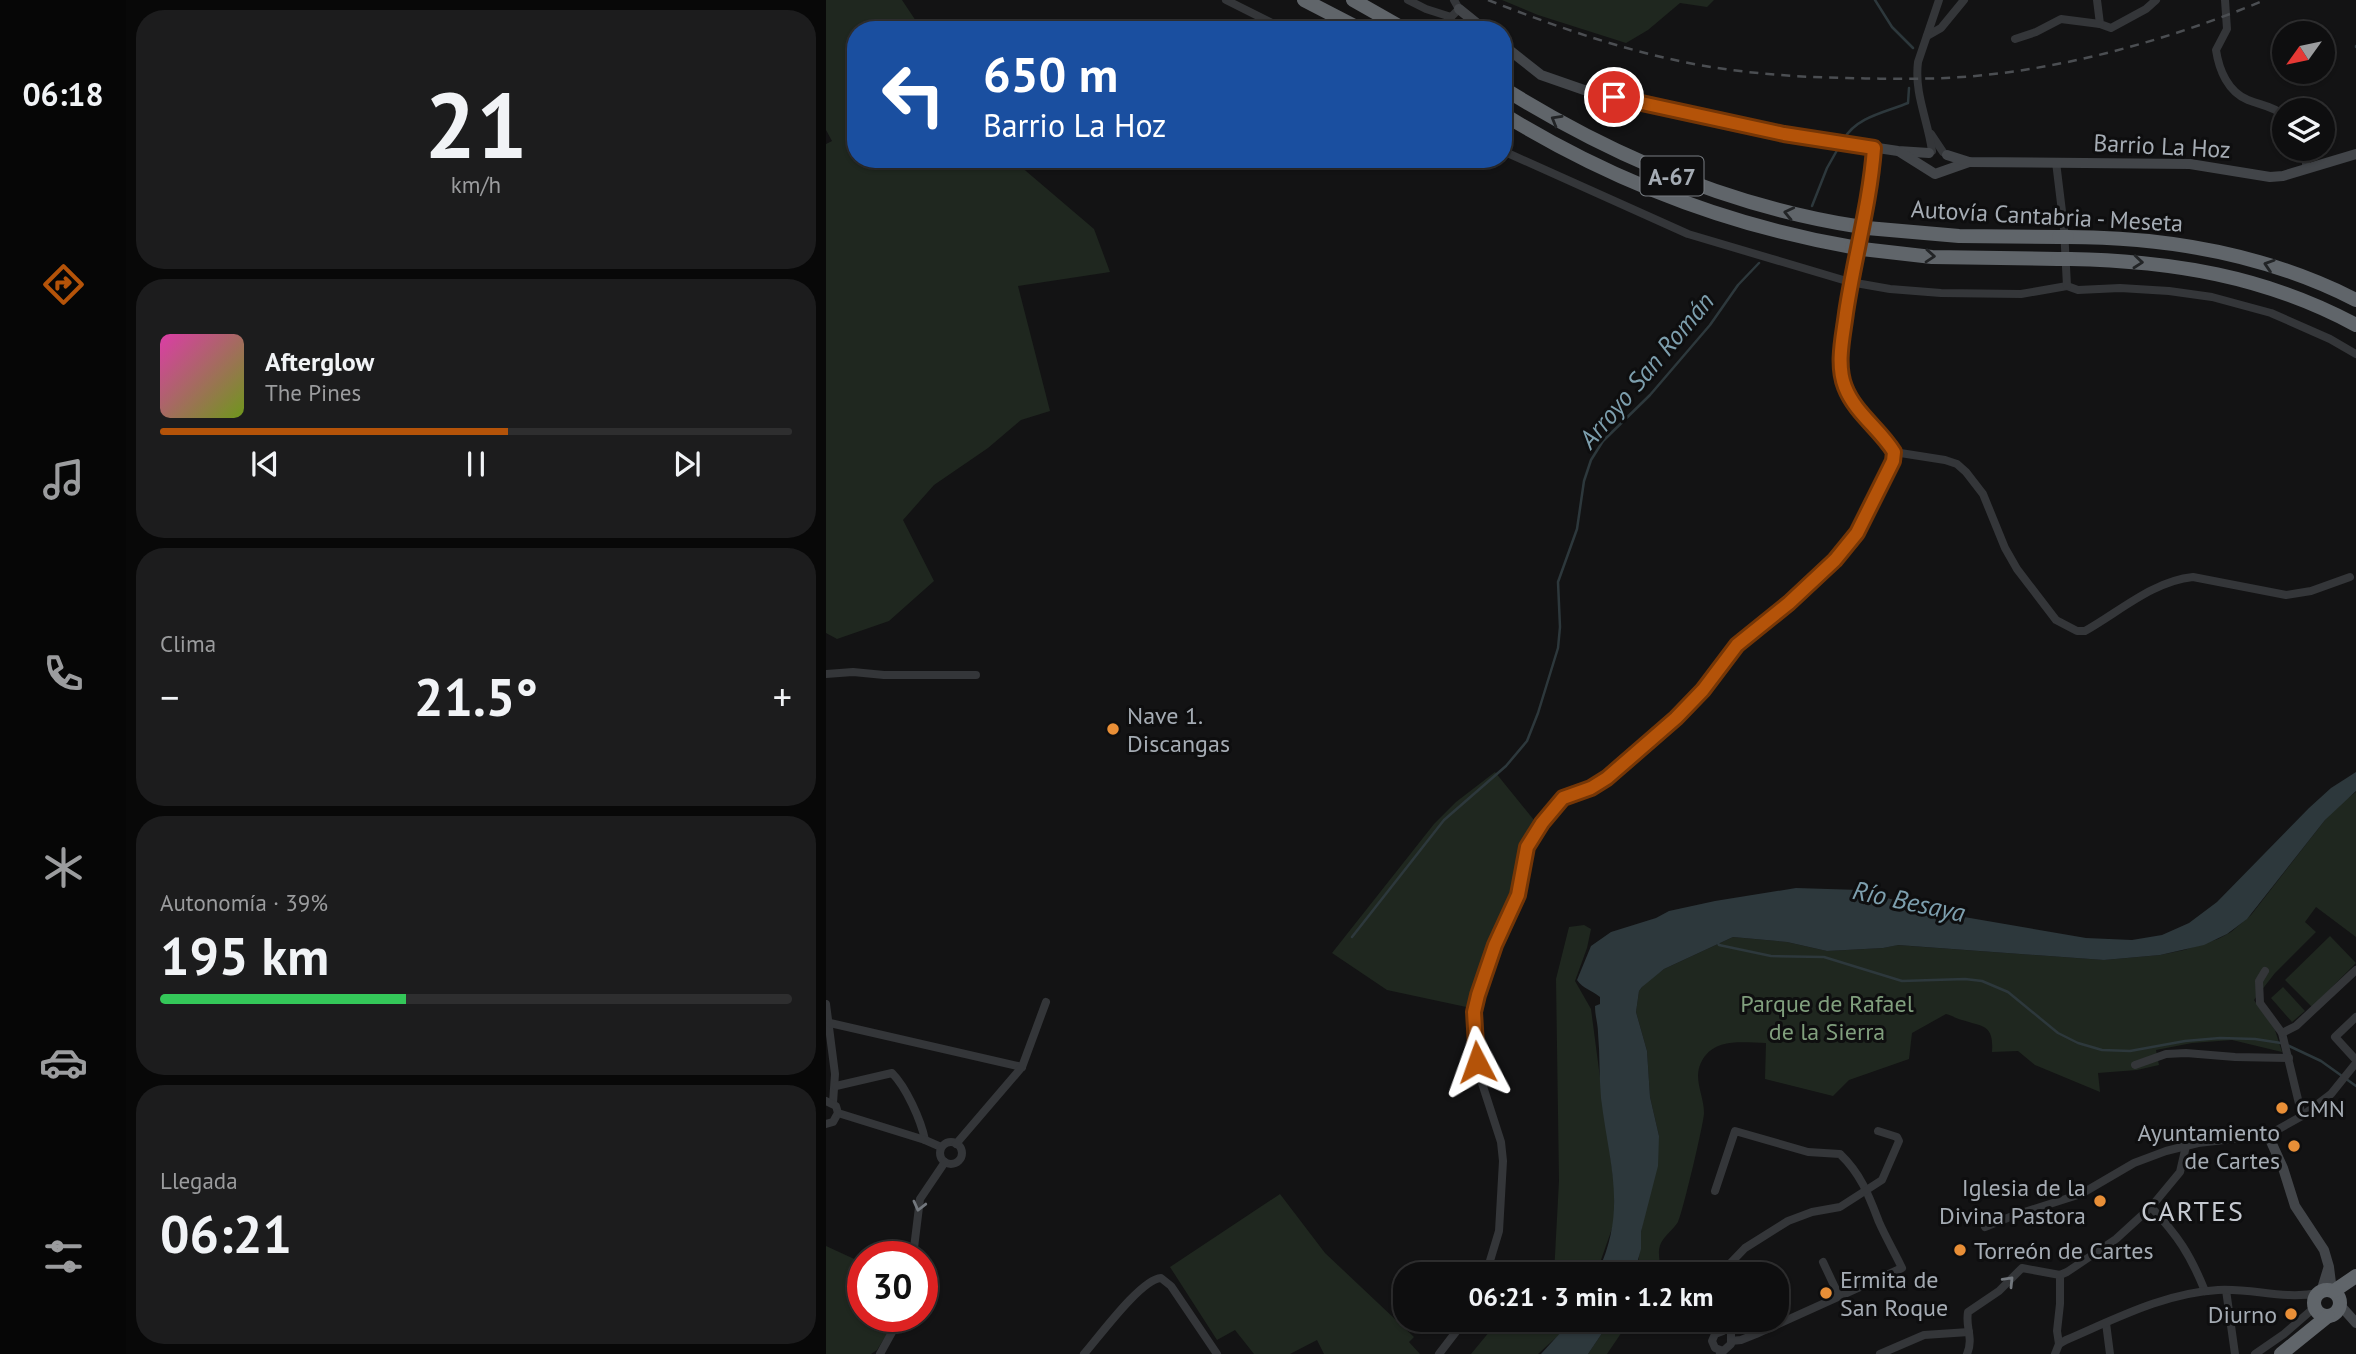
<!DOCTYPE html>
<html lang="es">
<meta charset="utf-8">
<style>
:root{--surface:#0e0e0f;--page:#1c1c1d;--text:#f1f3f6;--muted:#9b9c9e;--line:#2e2e2f;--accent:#b45309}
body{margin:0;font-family:"PT Sans",sans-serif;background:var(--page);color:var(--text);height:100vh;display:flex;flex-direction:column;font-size:26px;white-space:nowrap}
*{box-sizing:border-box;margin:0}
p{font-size:23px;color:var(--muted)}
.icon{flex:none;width:38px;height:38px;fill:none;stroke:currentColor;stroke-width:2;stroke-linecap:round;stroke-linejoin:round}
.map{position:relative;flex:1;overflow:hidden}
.sheet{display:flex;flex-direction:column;gap:10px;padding:10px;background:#080808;width:700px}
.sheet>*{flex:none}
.guide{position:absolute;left:21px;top:21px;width:665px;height:147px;border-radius:28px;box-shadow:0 2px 5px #0004,0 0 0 2px var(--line);background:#1a4fa0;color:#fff;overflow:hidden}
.needle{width:46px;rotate:237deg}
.fabs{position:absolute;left:1446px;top:21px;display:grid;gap:14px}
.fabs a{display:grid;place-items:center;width:63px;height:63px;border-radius:50%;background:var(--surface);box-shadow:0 2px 5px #0004,0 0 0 2px var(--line);font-size:35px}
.speed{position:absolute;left:21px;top:1241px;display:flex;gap:14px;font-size:35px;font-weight:700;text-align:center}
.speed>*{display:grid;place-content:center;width:91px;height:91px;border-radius:50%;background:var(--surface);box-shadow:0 2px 5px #0004,0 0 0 2px var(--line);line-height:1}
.speed .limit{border:10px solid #d22;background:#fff;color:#111}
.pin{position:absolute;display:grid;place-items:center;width:60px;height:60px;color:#fff;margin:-30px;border:4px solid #fff;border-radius:50%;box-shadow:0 2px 7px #0007}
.me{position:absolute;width:77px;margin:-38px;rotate:356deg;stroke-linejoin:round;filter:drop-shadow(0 0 5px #0008)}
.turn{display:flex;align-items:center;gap:24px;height:147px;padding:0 21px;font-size:32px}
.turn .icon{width:91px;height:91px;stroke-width:2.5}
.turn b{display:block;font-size:49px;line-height:60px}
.big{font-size:52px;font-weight:700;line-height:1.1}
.sheet .card{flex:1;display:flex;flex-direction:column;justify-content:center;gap:10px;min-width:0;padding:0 24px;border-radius:28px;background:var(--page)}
.sheet .dial{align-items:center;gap:0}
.dial b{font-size:91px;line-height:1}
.song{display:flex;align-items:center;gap:21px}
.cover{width:84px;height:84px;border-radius:10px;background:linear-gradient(135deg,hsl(320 70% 55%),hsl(80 70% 35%))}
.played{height:7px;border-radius:4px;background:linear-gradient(90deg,var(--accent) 55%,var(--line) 55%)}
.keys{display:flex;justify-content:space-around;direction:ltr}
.heat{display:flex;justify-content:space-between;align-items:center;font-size:38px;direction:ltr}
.charge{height:10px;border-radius:5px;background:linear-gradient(90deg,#34c759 39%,var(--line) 0)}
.trip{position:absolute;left:567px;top:1262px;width:396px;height:70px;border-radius:28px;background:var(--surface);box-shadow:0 2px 5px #0004,0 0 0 2px var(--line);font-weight:700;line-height:70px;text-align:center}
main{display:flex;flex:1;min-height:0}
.dock{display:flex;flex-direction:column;width:126px;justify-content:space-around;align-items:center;background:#060606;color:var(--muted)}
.dock .icon{width:49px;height:49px}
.dock .current{color:var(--accent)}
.dock b{font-size:32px;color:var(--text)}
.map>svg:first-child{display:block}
.green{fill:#1f271f}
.water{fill:#2d383c}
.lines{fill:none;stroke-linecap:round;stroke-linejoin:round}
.stream{stroke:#2d383c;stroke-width:2.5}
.street{stroke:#343639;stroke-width:8}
.secondary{stroke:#424549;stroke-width:10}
.highway{stroke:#60656a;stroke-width:14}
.rail{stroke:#4b4e52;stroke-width:2.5;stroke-dasharray:9 7;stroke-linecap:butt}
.highway-bridge{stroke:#60656a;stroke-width:14}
.oneway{stroke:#222426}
.oneway2{stroke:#72777d}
.route-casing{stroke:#753606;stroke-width:18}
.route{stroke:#b45309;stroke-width:12}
.poi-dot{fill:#e98f37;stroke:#0e0e0f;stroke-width:2.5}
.labels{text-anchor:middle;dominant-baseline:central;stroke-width:6;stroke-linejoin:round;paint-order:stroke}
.shield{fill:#0e0e0f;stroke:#787d82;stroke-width:2}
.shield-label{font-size:23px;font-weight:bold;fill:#a5acb4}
.street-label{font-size:24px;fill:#a5acb4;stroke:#0e0e0f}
.poi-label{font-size:24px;fill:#a5acb4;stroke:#0e0e0f;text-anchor:start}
.park-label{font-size:24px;fill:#809f7d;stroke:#0e0e0f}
.water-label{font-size:26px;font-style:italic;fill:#7d9fae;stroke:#0e0e0f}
.quarter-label{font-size:28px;letter-spacing:2px;fill:#c6cad1;stroke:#0e0e0f}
</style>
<main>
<nav class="dock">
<b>06:18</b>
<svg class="icon current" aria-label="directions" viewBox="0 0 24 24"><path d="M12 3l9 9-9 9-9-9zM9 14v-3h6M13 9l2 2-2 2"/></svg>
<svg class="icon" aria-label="music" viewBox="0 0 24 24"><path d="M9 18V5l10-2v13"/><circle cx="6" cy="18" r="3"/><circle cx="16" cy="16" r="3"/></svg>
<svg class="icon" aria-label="phone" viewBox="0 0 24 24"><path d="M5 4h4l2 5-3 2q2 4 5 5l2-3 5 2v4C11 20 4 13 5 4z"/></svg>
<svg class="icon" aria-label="climate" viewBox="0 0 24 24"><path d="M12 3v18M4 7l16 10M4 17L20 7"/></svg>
<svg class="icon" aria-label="car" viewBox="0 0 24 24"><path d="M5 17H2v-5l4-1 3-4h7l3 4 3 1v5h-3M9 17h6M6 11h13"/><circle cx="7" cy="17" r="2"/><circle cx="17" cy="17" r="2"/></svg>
<svg class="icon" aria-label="filters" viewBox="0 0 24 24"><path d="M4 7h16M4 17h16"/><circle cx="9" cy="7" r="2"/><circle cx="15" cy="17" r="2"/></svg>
</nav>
<section class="sheet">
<div class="card dial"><b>21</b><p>km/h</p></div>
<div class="card">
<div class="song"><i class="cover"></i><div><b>Afterglow</b><p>The Pines</p></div></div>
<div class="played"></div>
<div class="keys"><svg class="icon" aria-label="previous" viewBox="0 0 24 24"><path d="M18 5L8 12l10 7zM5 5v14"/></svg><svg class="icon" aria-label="pause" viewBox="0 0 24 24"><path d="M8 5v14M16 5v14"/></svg><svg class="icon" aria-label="next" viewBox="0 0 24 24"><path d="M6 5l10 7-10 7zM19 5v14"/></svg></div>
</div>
<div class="card"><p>Clima</p>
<div class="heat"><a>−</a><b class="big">21.5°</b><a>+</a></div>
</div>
<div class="card"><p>Autonomía · 39%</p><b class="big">195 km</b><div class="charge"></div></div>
<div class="card"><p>Llegada</p><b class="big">06:21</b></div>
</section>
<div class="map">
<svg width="1530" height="1354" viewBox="0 0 1530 1354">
<rect width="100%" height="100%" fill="#131314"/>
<g class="green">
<path d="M0 0H76L96 30H30V159H186L268 229 284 272 192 286 224 411 195 420 162 448 108 485 77 520 108 581 63 621 11 639 0 633V144L6 141 0 130Z"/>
<path d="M676 0H888L881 7 854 3 822 30 800 43 712 15Z"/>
<path d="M669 772 712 825 682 913 664 948 645 1008 561 990 506 953 608 824 630 802Z"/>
<path d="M1530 792V937L1490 907 1479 922 1490 932 1449 973 1428 1000 1449 1030 1456 1052 1406 1040 1366 1043 1330 1050 1333 1065 1311 1070 1272 1073 1274 1092 1209 1065 1192 1051 1166 1052C1168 1024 1157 1027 1136 1020 1130 1019 1126 1015 1120 1014L1086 1033 1083 1059 1023 1080 1007 1096 939 1079 940 1043C919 1043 893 1038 879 1056 864 1076 878 1093 878 1113 878 1123 856 1215 852 1222 847 1230 839 1235 835 1243 830 1253 836 1264 833 1274H808L813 1258 815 1232 833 1136 824 1097 821 1051 810 1012 813 991 819 983 838 969 907 937 961 942 1001 951 1057 948 1071 945 1278 960 1334 955 1358 950 1392 939 1405 932 1425 915 1499 820 1514 804Z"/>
<path d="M758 925 765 929 761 948 749 981 765 1009 788 1184V1223L770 1274H728L733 1181 730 979 743 927Z"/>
<path d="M1504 936 1530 963 1486 1007 1459 980Z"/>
<path d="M1457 987 1479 1011 1466 1022 1445 998Z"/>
<path d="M454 1194 499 1253 588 1337 583 1342 594 1354H498L491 1340 464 1354H428L409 1330 391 1340 344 1267Z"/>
<path d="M0 1246 37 1263V1316H72L51 1350 45 1354H0Z"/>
<path d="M673 1320H744L735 1333 712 1354H645Z"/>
<path d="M785 1320H804L781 1354H762Z"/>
</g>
<g class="water">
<path d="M1530 772V791L1499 820 1421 919 1401 934 1378 945 1334 955 1278 960 1072 945 1057 948 1001 951 961 942 907 937 838 969 816 987 813 991 810 1012 821 1051 824 1097 833 1136 832 1166 815 1232V1249L808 1274H771C802 1209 783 1165 775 1098 773 1076 774 1055 772 1033 772 1024 769 1016 769 1006L774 1004V997C766 990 757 989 751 980L765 946 785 932 830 918 843 911 889 901 970 888 1034 890 1109 912 1260 938 1306 940 1336 935 1363 923 1391 902 1483 808 1505 788Z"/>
<path d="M746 1320H785L762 1354H715Z"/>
</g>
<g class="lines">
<g class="stream">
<path d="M1049 0 1066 27 1087 48"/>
<path d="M1530 47V46"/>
<path d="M1018 139C1030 117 1060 112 1082 103L1083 88"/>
<path d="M986 206 1001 168 1014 145"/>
<path d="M526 937 618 820 680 766 701 741 712 713 732 648 734 627 732 582 751 529 758 481 765 460 777 441 824 395 884 325 912 285 933 263"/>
<path d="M892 943 893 945 945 956 998 957 1076 981 1139 979 1156 981 1182 992 1232 1033 1252 1043 1276 1050 1304 1051 1359 1041 1394 1038 1429 1039 1455 1043"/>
<path d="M1461 1045 1495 1061 1530 1086"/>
</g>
<g class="street">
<path d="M400 0 460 30"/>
<path d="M582 0 600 9 625 17"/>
<path d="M1271 0 1274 24 1285 28 1320 9 1330 0"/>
<path d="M1399 0 1401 29 1390 50C1393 70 1402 92 1422 100 1435 105 1446 106 1458 115"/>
<path d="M618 30 625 17 633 9 628 0"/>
<path d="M1101 36 1115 28 1138 0"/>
<path d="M1189 39 1210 32 1235 19 1274 24"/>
<path d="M1105 134 1117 152"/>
<path d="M1480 149V169"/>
<path d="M677 151 862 234 1024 282 1064 289 1115 293 1195 294 1241 286 1252 290 1294 288 1343 291 1386 297 1445 313 1504 339 1530 354"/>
<path d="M1106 151C1102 120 1088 94 1092 62L1113 0"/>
<path d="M1230 162 1238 228 1241 286"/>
<path d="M1068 452 1119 460 1131 464 1140 472 1157 494 1179 548 1191 569 1230 620 1251 631H1259C1293 612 1327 581 1367 577L1460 595 1485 591 1524 577"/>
<path d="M0 674 27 672 58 675H150"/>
<path d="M1439 971 1433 981 1434 1003 1456 1033 1476 1116"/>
<path d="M0 1004 9 1074 7 1103"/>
<path d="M1530 1017 1509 1037 1530 1060"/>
<path d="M4 1023 196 1067"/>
<path d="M1456 1033 1470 1026 1530 970"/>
<path d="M1309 1065 1340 1054 1360 1053 1409 1057 1463 1058"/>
<path d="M10 1086 66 1073C80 1087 95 1120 99 1140"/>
<path d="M0 1101 10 1106 12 1113 7 1122 0 1124"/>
<path d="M12 1113 99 1140 115 1147"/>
<circle cx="125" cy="1153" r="11"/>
<path d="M130 1144 196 1067 220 1002"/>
<path d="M889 1191 909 1131 982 1152 1014 1154C1035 1174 1043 1196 1053 1222 1060 1238 1069 1253 1076 1268L930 1334 915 1340 905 1341"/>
<path d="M1325 1207 1354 1172 1360 1146"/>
<path d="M1159 1227 1189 1215 1255 1194 1308 1163 1340 1151 1372 1143 1442 1135 1476 1116 1505 1094 1530 1063"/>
<path d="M87 1256 94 1199 119 1162"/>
<path d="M997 1262 1013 1296"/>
<path d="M660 1274 673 1231 677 1161 675 1142 653 1074 650 1003 669 945 692 896 699 854 704 841 727 808 737 798 765 788 781 778 866 702 911 645 963 602 1009 560 1031 533 1067 461 1068 452C1054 429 1029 413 1019 387 1010 364 1017 337 1020 313 1028 258 1044 204 1048 148"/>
<path d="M894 1274 919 1248 962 1221 986 1212 1014 1207 1056 1180 1073 1141 1071 1137 1052 1131"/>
<path d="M1400 1290 1409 1354"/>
<path d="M1280 1323 1284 1354"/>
<path d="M1233 1344 1231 1331 1234 1304V1275"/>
<path d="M897 1351 889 1348 886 1341 889 1334 897 1331"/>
<path d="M54 1354 75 1316"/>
<path d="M258 1354C273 1337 315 1279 335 1278L345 1286 391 1354"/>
<path d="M613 1354 639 1320"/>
<path d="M894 1354 905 1344V1332L900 1320"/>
<path d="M1054 1354 1098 1335 1143 1332"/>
<path d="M1141 1354C1148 1338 1139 1327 1142 1312L1173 1291 1196 1268 1234 1275 1241 1272 1290 1239 1325 1207C1352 1236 1364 1254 1379 1291"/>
<path d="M1229 1354 1233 1344 1240 1340C1289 1319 1338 1293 1392 1290 1428 1288 1457 1300 1493 1293"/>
<path d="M1429 1354 1458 1334 1489 1307"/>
</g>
<g class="secondary">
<path d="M633 9 659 30"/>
<path d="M677 45 715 75 761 91 958 134 1072 151 1103 153"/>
<path d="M1074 152 1109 174 1143 162"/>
<path d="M1121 155 1143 162 1364 164 1444 177 1457 176 1530 154"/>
<path d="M1442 1135 1457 1168 1469 1206 1498 1250 1503 1267 1506 1291"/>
<path d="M1495 1292 1502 1269"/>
<path d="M1514 1305 1530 1323"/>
</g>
<g class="highway">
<path d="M478 0 536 30"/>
<path d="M527 0 580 30"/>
<path d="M677 88C786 156 903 206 1030 226"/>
<path d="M677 114C786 181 900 225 1026 247"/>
<path d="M1041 228 1133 236 1233 237"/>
<path d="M1241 237C1341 237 1440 254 1530 300"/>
<path d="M1036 249 1106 257 1232 259"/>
<path d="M1244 259C1346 261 1439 276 1530 325"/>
<circle cx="1501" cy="1303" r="13"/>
<path d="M1508 1291 1530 1276"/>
<path d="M1455 1354 1502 1316"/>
</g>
<path class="rail" d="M662 0C726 25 790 48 858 62 912 73 966 77 1021 78 1067 79 1113 80 1159 75 1254 65 1350 37 1439 0"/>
<g class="highway-bridge">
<path d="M1030 226 1041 228"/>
<path d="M1233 237H1241"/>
<path d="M1026 247 1036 249"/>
<path d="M1232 259H1244"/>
</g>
</g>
<defs><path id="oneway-chevron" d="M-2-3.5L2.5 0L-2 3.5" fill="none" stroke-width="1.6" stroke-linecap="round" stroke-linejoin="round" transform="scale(1.75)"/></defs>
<g class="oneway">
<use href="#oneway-chevron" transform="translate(730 120) rotate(-150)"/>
<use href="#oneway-chevron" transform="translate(963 213) rotate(-167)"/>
<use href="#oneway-chevron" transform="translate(1104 256) rotate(4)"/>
<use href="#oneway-chevron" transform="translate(1312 262) rotate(5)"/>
<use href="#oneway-chevron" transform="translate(1443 265) rotate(-162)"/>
</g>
<g class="oneway2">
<use href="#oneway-chevron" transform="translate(93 1206) rotate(104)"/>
<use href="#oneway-chevron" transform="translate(1183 1281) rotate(-46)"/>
</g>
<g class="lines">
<defs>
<path id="route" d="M651 1062 648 1012 652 995 669 945 692 895 701 847 716 823 737 798 765 788 781 778 850 718 877 690 911 645 963 603 1009 560 1031 533 1067 461 1068 452C1054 429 1029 413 1019 387 1010 364 1017 337 1020 313 1028 258 1044 204 1048 148L958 134 788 97"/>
</defs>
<use href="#route" class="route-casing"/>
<use href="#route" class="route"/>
</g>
<g class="poi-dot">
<circle cx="287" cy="729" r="7"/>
<circle cx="1456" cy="1108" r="7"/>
<circle cx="1468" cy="1146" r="7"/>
<circle cx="1274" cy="1201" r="7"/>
<circle cx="1134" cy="1250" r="7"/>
<circle cx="1000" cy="1293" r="7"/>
<circle cx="1465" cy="1314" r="7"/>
</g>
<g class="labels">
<rect class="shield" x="814.5" y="156.5" width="63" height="39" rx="5"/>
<g class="shield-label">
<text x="846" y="176">A-67</text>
</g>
<g class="street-label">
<text transform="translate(1336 146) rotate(3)">Barrio La Hoz</text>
<text transform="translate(1221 216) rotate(3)">Autovía Cantabria - Meseta</text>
</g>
<g class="poi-label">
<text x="301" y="715">Nave 1.<tspan x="301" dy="28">Discangas</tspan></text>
<text x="1470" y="1108">CMN</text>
<text x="1454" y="1132" text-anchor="end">Ayuntamiento<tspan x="1454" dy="28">de Cartes</tspan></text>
<text x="1260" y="1187" text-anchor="end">Iglesia de la<tspan x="1260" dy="28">Divina Pastora</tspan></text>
<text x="1148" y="1250">Torreón de Cartes</text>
<text x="1014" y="1279">Ermita de<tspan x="1014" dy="28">San Roque</tspan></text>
<text x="1451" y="1314" text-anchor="end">Diurno</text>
</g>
<g class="park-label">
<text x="1001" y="1003">Parque de Rafael<tspan x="1001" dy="28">de la Sierra</tspan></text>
</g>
<g class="water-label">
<text transform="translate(820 370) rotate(-50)">Arroyo San Román</text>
<text transform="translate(1083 901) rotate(12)">Río Besaya</text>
</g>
<g class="quarter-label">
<text x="1367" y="1210">CARTES</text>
</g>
</g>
</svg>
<div class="fabs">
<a><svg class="needle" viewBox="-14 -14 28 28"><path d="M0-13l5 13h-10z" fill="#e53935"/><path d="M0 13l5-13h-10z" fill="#9b9c9e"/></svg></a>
<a><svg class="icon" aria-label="layers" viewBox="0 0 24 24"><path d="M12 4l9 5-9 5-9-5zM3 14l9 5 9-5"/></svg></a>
</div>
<div class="speed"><div class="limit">30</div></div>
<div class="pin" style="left:788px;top:97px;background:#d93025"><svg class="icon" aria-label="arrive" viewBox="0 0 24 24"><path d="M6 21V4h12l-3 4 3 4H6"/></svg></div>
<svg class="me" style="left:651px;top:1062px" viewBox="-20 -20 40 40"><path d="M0-17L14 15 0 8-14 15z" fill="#b45309" stroke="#fff" stroke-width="4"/></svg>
<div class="trip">06:21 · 3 min · 1.2 km</div>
<div class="guide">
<div class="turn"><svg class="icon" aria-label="left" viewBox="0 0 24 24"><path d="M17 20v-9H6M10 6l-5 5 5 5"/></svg><div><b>650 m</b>Barrio La Hoz</div></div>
</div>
</div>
</main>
